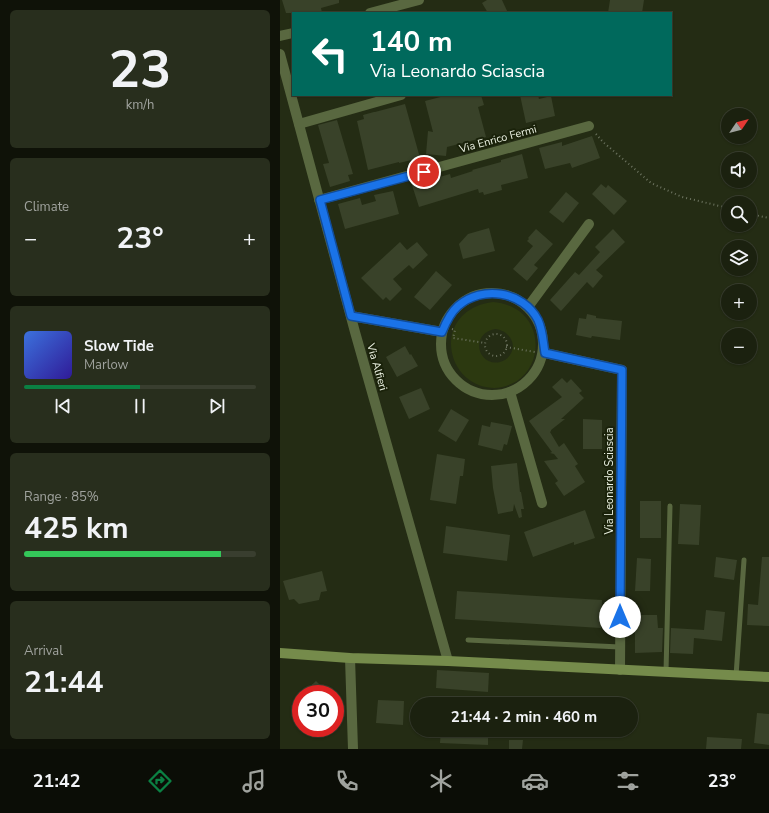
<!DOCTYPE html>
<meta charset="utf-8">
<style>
:root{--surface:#1b210f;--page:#282e1d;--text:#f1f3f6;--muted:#a0a39e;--line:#393e2f;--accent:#0b8043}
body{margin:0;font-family:"Nunito Sans",sans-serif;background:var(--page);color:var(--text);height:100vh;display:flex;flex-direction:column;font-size:15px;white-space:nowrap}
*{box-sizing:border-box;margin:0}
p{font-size:13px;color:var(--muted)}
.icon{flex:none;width:22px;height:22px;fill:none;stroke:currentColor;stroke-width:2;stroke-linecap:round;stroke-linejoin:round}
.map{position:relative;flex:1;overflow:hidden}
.side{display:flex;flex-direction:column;gap:10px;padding:10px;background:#0f1208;width:280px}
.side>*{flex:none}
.hud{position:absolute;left:12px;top:12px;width:380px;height:84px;border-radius:0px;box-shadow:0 1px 3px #0004,0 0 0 1px var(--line);background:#00695c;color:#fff;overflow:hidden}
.needle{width:26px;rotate:55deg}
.controls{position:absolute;left:441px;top:108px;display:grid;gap:8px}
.controls a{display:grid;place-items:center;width:36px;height:36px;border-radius:50%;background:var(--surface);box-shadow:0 1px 3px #0004,0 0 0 1px var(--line);font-size:20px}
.speed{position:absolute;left:12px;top:685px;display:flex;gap:8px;font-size:20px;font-weight:700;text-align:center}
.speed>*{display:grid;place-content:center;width:52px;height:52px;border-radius:50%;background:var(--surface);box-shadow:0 1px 3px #0004,0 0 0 1px var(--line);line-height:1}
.speed .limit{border:6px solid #d22;background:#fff;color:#111}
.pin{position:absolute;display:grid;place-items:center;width:34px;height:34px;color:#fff;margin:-17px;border:2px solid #fff;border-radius:50%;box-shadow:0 1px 4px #0007}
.me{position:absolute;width:44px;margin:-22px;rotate:0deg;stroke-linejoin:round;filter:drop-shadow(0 0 3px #0008)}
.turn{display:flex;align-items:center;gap:14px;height:84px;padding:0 12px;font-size:18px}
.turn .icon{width:52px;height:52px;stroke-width:2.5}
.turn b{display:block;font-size:28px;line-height:34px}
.big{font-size:30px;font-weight:700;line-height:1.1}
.side .tile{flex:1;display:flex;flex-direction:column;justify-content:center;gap:6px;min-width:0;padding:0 14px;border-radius:6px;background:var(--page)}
.side .dial{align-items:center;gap:0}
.dial b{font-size:52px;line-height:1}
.song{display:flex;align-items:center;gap:12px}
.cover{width:48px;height:48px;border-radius:6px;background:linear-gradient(135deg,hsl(220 70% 55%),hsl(250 70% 35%))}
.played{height:4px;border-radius:2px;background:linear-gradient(90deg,var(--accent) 50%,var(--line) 50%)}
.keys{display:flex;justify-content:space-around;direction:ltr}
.heat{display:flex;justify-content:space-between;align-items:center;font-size:22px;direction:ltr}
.charge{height:6px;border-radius:3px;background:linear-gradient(90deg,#34c759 85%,var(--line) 0)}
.trip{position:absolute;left:130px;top:697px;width:228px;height:40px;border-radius:20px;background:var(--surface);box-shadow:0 1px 3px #0004,0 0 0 1px var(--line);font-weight:700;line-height:40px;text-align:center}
.tabs{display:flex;height:64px;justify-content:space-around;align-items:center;background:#0b0d06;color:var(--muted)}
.tabs .icon{width:28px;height:28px}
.tabs .active{color:var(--accent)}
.tabs b{font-size:18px;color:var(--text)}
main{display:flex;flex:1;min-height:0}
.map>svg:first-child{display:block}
.green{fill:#2c3910;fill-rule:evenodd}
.building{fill:#394229}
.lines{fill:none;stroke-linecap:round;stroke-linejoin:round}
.path{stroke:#6d7460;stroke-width:2;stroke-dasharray:1 3;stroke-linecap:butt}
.lane{stroke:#596840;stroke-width:5}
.street{stroke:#596840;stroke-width:10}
.secondary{stroke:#758b4b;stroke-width:10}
.route-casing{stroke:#114b97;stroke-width:10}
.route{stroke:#1a73e8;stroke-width:7}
.labels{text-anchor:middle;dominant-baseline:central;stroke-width:4;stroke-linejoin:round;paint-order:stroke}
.street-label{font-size:11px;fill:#ecf2e3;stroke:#1a220a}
</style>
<main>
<section class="side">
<div class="tile dial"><b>23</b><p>km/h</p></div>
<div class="tile"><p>Climate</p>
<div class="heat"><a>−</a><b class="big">23°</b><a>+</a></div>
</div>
<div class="tile">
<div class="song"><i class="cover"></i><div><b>Slow Tide</b><p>Marlow</p></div></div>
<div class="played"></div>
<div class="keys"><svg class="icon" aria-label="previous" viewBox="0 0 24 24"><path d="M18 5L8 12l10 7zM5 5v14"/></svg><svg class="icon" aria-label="pause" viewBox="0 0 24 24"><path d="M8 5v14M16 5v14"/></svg><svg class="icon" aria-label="next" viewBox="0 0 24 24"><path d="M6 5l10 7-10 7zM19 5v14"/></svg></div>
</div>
<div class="tile"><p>Range · 85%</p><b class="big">425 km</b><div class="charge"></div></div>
<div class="tile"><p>Arrival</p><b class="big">21:44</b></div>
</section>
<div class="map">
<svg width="489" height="749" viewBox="0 0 489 749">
<rect width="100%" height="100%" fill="#242c14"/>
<path class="green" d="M213 302C222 303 231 305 239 311 262 328 261 365 237 381 230 385 222 388 214 388 169 387 154 326 195 307 201 304 207 303 213 302ZM215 329C228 330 238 343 230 355 227 359 224 361 220 362 198 367 189 334 215 329Z"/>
<g class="building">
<path d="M2 0H59V3L41 8 42 13H6Z"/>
<path d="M207 0H222L228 13H208L202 3Z"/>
<path d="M330 0H364L362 13H328Z"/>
<path d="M168 95H201L204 105 198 107 206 137 167 147 166 156 146 154 148 131 153 132 145 101Z"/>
<path d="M240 95H258L259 99 271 96 275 116 246 123Z"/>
<path d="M125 104 140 158 119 163V162L88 170 77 121 84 119 83 115 94 112H95Z"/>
<path d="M57 120 73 174 68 175 70 181 50 187 43 164 49 163 38 125Z"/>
<path d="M312 136 320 158 292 168 290 163 265 169 259 148 282 142V146Z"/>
<path d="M242 154 248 178 221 185 222 190 204 195 203 192 199 193 198 189 139 207 132 185 170 174 171 178 193 171 192 170 221 162V160Z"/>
<path d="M321 184 326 188 328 185 347 201 334 215 312 194Z"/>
<path d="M113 191 119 214 65 229 58 204 80 198 82 205 96 201 94 195Z"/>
<path d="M286 192 299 203 283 223 269 212Z"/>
<path d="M209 228 215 251 183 259 179 244 188 234Z"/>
<path d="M256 229 273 244 254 265 258 268 247 281 233 269 253 246 247 241 249 239 248 238Z"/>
<path d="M333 229 345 242 316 270 323 276 313 288 307 282 281 311 270 300 295 272 299 275 320 252 315 247Z"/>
<path d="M120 242 127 250 137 242 148 255 133 269 129 265 113 279 122 289 110 301 106 297 103 300 81 278Z"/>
<path d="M156 271 172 285 150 310 134 297Z"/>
<path d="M307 314 316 316V318L342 321 340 340 312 336 311 338 296 335 299 318 306 319Z"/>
<path d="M125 346 130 355 131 354 138 366 117 377 106 357Z"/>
<path d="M282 378 287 383 291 379 302 391 299 393 304 398 281 419H285L271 430V431L270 432 279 447 284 443 298 464 295 466 305 482 284 496 275 483 278 481 264 461 278 459 274 454 270 453 272 452 249 421 282 397 272 387Z"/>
<path d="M141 388 150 409 129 419 119 397Z"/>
<path d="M171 409 189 420 176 442 158 431Z"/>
<path d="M303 419 322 420V449H303Z"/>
<path d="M211 422 232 426 227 445 224 444 222 451 198 445 202 425 210 427Z"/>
<path d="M157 454 185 459 183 476H180L176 504 150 500Z"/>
<path d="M237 463 240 492H241L244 509H241L242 517 239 518 234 504 233 511 218 514 213 488 211 466Z"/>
<rect x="360" y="501" width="21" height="37"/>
<path d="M400 504 421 505 419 545 398 544Z"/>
<path d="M305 510 315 538 294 545V542L253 557 244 532Z"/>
<path d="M166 526 230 535 227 561 163 553Z"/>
<path d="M436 557 457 560 454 580 434 577Z"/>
<path d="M482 557H489V626L467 625 468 604 478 605Z"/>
<path d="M357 558 371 559 370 591H355Z"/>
<path d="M42 571 47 591 41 592 39 600 19 604 14 599 9 600 3 581Z"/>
<path d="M177 591 322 600 321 628 175 619Z"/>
<path d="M426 610 445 612 442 641 414 638 413 654 390 653 391 628 424 630Z"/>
<path d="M355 615H377L378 628H383L382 652 355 653Z"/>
<path d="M157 670 209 673 208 692 156 688Z"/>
<path d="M36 681 49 694H22Z"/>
<path d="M98 700 124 701 123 725 96 723Z"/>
<path d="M477 713 489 714V745L474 743Z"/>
<path d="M161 730H208V745L160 743Z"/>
<path d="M427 737 462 739 461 749H426Z"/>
<path d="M229 740H243L242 749H229Z"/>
</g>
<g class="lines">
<g class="path">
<path d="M316 134 323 142 371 183 402 197 448 208"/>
<path d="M470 214 489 218"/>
<path d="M172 329 175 330 173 338 205 343"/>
<circle cx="216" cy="345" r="11"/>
<path d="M226 347 255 352"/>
</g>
<g class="lane">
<path d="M188 640 340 647"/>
<path d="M386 672 390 506"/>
<path d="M456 676 464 560"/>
</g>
<g class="street">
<path d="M90 13 139 0"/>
<path d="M0 36 13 33"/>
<path d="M0 54 75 332 168 661"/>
<path d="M19 124 121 95"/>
<path d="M39 200 309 126"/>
<circle cx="212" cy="344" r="51"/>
<path d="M248 307 309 224"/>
<path d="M71 316 162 332"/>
<path d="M265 353 342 370 340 670"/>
<path d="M230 392 262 503"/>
<path d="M70 658 73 749"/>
</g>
<path class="secondary" d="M0 653 70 658 168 661 489 677"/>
</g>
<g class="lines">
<defs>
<path id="route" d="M144 172 40 200 71 316 162 332C166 322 170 313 178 306 202 285 243 291 258 320 263 331 263 342 265 353L342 370 340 617"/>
</defs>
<use href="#route" class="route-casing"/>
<use href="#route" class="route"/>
</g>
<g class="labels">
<g class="street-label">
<text transform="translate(218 139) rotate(-15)">Via Enrico Fermi</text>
<text transform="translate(97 367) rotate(74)">Via Alfieri</text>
<text transform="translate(329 481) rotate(-90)">Via Leonardo Sciascia</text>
</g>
</g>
</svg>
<div class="controls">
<a><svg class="needle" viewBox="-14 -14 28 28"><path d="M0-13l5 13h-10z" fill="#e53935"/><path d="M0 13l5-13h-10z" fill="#a0a39e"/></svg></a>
<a><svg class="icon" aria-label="sound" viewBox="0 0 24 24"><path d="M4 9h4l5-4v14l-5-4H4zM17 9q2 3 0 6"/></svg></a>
<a><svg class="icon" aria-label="search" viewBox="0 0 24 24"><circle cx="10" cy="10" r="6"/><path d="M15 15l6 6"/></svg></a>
<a><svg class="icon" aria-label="layers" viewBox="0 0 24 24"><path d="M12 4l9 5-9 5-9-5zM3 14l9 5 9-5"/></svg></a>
<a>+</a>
<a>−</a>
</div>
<div class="speed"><div class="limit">30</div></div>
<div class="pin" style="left:144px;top:172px;background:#d93025"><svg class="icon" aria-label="arrive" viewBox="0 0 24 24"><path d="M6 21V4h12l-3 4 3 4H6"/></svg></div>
<svg class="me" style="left:340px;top:617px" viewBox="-20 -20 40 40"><circle r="19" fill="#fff"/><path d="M0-13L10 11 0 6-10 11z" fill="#1a73e8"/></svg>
<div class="trip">21:44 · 2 min · 460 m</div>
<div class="hud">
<div class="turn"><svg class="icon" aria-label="left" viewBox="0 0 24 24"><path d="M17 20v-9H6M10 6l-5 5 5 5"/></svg><div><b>140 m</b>Via Leonardo Sciascia</div></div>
</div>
</div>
</main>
<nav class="tabs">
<b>21:42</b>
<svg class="icon active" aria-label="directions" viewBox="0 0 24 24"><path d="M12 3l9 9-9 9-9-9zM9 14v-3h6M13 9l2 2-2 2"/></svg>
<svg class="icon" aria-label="music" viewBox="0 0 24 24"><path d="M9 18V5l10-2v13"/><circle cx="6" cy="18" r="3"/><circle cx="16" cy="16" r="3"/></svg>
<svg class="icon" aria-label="phone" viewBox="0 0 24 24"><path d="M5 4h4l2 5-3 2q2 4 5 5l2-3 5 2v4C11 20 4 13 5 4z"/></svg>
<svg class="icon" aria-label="climate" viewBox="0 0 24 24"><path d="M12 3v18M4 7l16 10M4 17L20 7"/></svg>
<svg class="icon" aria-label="car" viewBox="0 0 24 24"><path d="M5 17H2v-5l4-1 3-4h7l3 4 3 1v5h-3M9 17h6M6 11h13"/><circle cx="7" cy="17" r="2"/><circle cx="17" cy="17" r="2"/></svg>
<svg class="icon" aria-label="filters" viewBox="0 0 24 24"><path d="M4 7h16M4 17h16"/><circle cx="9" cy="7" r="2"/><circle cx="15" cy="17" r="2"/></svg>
<b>23°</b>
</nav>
